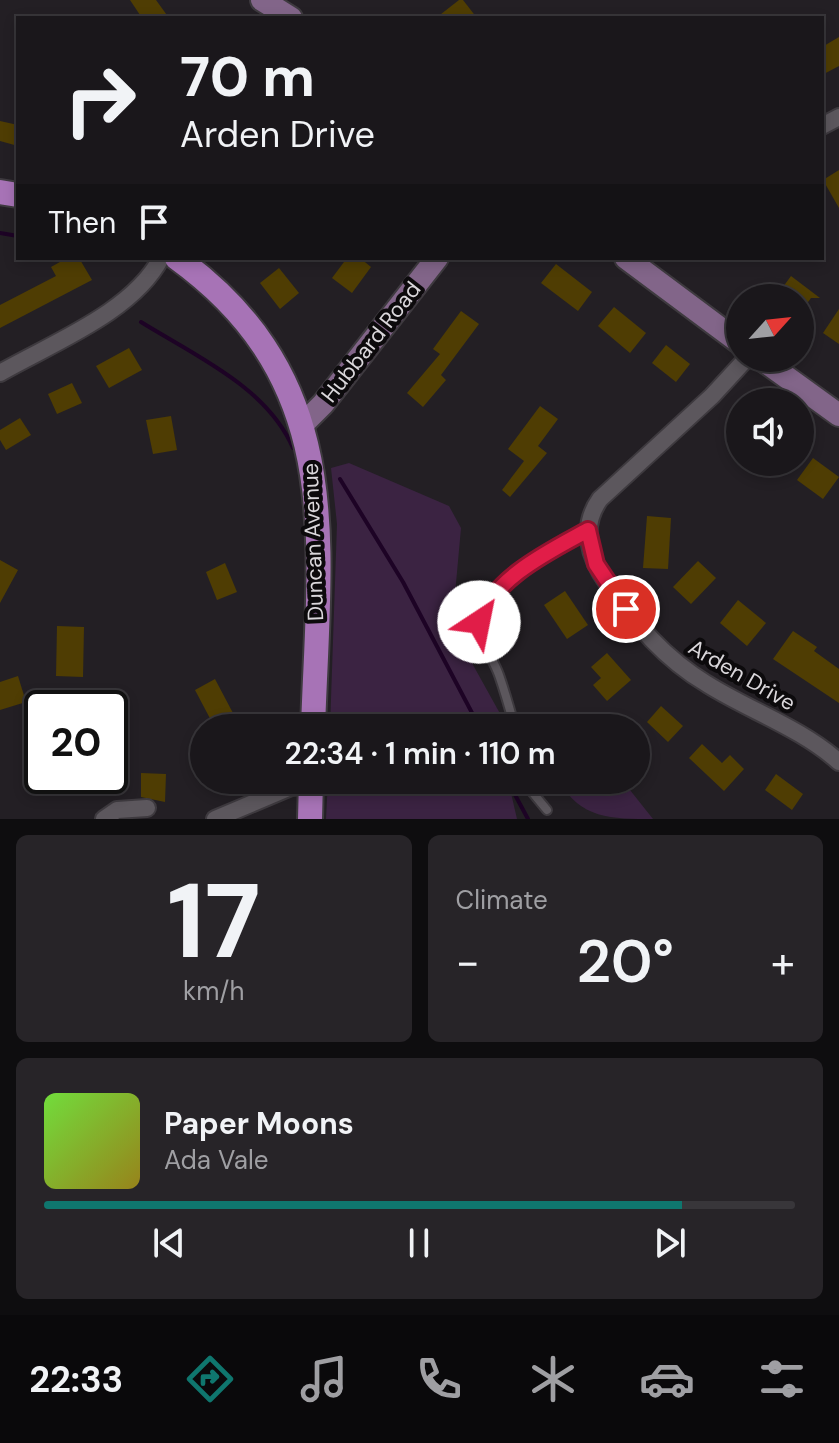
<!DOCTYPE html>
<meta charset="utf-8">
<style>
:root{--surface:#1a171b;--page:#272428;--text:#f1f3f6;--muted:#9f9fa3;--line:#38363a;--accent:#0f766e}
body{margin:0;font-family:"DM Sans",sans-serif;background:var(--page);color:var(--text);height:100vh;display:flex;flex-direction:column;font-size:30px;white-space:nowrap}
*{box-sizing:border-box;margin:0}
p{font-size:26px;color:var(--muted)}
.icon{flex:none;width:44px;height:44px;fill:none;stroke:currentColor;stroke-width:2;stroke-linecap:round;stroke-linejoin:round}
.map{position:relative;height:819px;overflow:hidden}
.drawer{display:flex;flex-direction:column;gap:16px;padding:16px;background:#0e0d0f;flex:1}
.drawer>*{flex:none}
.top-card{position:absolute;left:16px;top:16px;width:808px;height:244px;border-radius:0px;box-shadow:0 4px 12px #0003,0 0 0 2px var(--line);background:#1a171b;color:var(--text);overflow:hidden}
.needle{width:52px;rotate:63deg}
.controls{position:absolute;left:726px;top:284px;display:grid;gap:16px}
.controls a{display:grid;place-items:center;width:88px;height:88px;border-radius:50%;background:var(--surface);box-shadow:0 4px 12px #0003,0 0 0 2px var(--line);font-size:40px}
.speed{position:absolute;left:24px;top:690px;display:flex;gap:16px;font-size:40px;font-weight:700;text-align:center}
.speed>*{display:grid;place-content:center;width:104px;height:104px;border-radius:50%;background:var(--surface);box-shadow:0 4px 12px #0003,0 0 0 2px var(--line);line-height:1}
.speed .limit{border:4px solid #111;border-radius:12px;background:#fff;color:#111}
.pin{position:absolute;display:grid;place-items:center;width:68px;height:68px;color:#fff;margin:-34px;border:4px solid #fff;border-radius:50%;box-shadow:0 2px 8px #0007}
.me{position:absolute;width:88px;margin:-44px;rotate:34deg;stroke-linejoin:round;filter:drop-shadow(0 0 6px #0008)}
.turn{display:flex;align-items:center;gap:28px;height:168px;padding:0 32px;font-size:36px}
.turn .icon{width:104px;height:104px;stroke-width:2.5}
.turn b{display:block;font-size:56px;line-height:68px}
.then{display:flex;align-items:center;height:76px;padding:0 32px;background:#0003;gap:16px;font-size:30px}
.big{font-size:60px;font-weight:600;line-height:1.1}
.drawer .card{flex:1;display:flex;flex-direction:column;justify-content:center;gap:12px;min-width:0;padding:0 28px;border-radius:12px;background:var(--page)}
.drawer .dial{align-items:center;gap:0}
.dial b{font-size:104px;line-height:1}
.song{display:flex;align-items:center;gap:24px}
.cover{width:96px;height:96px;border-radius:12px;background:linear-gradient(135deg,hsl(100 70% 55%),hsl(50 70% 35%))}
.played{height:8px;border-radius:4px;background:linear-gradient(90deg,var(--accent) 85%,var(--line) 85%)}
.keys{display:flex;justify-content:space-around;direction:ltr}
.heat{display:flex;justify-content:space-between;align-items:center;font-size:44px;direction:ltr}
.drawer .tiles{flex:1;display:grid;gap:16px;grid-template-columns:1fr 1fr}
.card:last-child{grid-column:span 2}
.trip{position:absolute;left:190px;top:714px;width:460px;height:80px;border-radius:40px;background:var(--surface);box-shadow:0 4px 12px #0003,0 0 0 2px var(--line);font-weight:600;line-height:80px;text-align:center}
.tab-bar{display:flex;height:128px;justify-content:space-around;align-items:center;background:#0a090b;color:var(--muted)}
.tab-bar .icon{width:56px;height:56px}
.tab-bar .selected{color:var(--accent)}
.tab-bar b{font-size:36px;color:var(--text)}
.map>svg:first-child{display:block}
.green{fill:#3b2342}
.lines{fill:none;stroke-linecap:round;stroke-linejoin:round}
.stream{stroke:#1d0325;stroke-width:4}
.building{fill:#4f3d03}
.lane-casing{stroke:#3e3a3f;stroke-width:12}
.street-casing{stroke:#3e3a3f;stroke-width:20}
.secondary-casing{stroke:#3e3a3f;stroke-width:26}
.primary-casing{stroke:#3e3a3f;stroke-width:28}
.lane{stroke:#5c575d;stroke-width:8}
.street{stroke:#5c575d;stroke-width:16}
.secondary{stroke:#826589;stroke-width:22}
.primary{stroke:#a773b6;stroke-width:24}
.route-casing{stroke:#92132f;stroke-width:20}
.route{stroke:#e11d48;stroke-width:14}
.labels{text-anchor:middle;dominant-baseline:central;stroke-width:8;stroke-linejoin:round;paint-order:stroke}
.street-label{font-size:22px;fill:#dad7db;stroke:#0c0a0c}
</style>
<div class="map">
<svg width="839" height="819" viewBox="0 0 839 819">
<rect width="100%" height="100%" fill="#231f24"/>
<g class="green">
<path d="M349 463 449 506 461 528 452 627 503 719V728H330L337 524 331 468Z"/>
<path d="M328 780H508L517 819H326Z"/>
<path d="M559 780H622L653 819C612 819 579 819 559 780Z"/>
</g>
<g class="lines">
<g class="stream">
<path d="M0 233 18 236"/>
<path d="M141 322C194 355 267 387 293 448"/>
<path d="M340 479 403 582 480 728"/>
<path d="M507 780 528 819"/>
</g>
</g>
<g class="building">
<path d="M130 0H156L169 18H142Z"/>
<path d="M459 0H463L477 18H436Z"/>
<path d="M839 37V66L822 75V47Z"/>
<path d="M0 121 18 125V146L0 141Z"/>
<path d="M839 170V208L823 180Z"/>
<path d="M67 258H79L92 280 0 328V305L56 276 51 267Z"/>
<path d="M347 258H360L371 267 352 293 332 278Z"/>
<path d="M556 264 592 292 578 311 541 283Z"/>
<path d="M279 268 299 293 280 309 260 283Z"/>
<path d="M791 276 820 298H811L800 313V298H775Z"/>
<path d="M614 307 646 333 630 353 598 326Z"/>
<path d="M839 309V344L823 333Z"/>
<path d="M461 311 479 324 441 375 446 380 423 407 407 393 440 354 433 349Z"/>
<path d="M666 345 690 364 676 382 652 363Z"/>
<path d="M129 348 142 370 109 388 96 366Z"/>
<path d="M72 383 82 403 57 414 48 394Z"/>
<path d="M540 406 558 419 538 446 547 453 510 497 502 490 524 461 508 449Z"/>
<path d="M171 416 177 450 153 454 146 420Z"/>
<path d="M20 418 31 435 6 450 0 440V430Z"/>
<path d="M813 458 839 477 823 499 797 480Z"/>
<path d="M647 516 671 518 668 569 643 568Z"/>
<path d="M0 560 18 570 0 603Z"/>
<path d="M698 561 716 578 691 604 673 587Z"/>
<path d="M225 563 237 592 217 600 206 572Z"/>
<path d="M565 591 588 625 567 639 544 605Z"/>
<path d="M738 600 766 623 747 646 720 623Z"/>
<path d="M57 626 84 627 83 677 56 676Z"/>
<path d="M793 631 817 647 814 651 839 669V703L773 659Z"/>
<path d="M607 653 631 680 607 701 593 685 601 678 591 667Z"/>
<path d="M18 676 26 702 0 710V682Z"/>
<path d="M215 679 234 715 214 726 195 690Z"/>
<path d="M661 706 683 726 668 742 647 722Z"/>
<path d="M402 717 403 728H368V719Z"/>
<path d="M702 744 722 763 730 755 744 769 724 791 689 758Z"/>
<path d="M141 773 166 774 165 802 141 797Z"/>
<path d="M776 774 803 794 792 810 765 790Z"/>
</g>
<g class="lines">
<defs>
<g id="lane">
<path d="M515 728C510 710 505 692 499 675 493 658 480 643 479 624 478 589 561 545 587 530"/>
<path d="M526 780 528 787 547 810"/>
</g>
<g id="street">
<path d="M822 126 839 117"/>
<path d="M747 358 712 396 600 499C580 527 589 558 608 584 635 624 665 659 707 684 750 711 801 728 839 762"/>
<path d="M0 373C52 343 133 312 161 258"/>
<path d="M104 819 117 810 147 808"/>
<path d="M215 819 291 787 302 786 311 791"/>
</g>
<g id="secondary">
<path d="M262 0 291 18"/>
<path d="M626 258 740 343"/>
<path d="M760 358 839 415"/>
<path d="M303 424 323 404 437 258"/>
</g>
<g id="primary">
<path d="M0 192 18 195"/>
<path d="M177 258C348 382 319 543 313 728"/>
<path d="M310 819 311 780"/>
</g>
</defs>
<use href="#lane" class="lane-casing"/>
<use href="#street" class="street-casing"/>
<use href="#secondary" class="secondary-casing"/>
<use href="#primary" class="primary-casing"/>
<use href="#lane" class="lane"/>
<use href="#street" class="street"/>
<use href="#secondary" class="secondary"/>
<use href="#primary" class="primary"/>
</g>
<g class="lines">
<defs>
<path id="route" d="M479 622C493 578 550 551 588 530L596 564 626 609"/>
</defs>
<use href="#route" class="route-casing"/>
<use href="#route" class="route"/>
</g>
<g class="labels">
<g class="street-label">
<text transform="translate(371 342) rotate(-52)">Hubbard Road</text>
<text transform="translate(313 542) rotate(-92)">Duncan Avenue</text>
<text transform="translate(742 675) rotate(30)">Arden Drive</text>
</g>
</g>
</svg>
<div class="controls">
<a><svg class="needle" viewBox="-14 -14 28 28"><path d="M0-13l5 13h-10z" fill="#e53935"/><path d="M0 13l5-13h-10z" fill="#9f9fa3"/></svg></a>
<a><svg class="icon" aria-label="sound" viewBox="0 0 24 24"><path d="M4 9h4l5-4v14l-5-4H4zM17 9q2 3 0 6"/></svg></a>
</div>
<div class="speed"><div class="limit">20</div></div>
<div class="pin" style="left:626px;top:609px;background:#d93025"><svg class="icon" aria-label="arrive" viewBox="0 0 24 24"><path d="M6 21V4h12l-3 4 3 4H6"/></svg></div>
<svg class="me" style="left:479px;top:622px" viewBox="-20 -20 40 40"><circle r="19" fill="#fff"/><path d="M0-13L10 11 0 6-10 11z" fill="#e11d48"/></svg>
<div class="trip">22:34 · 1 min · 110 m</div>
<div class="top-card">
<div class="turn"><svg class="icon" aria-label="right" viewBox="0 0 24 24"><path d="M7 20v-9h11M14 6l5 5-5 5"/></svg><div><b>70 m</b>Arden Drive</div></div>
<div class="then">Then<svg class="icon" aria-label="arrive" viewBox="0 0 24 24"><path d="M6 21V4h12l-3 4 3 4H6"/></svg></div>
</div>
</div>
<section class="drawer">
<div class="tiles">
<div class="card dial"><b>17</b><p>km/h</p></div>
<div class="card"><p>Climate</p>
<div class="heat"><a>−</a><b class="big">20°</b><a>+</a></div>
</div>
<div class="card">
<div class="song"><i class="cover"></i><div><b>Paper Moons</b><p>Ada Vale</p></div></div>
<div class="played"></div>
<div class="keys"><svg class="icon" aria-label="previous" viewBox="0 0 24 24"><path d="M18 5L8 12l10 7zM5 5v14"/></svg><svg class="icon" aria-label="pause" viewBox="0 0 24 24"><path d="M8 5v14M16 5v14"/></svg><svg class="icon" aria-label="next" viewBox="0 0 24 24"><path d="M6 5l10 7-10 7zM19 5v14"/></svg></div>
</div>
</div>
</section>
<nav class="tab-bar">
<b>22:33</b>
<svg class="icon selected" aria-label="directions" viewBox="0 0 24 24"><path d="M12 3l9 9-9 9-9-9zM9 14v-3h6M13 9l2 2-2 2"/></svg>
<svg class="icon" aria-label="music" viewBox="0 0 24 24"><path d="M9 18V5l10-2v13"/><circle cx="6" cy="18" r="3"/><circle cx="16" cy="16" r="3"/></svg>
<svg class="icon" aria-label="phone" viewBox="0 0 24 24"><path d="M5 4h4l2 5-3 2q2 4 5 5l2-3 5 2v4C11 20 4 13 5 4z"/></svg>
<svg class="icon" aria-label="climate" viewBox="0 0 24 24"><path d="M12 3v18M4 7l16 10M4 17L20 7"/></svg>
<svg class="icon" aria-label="car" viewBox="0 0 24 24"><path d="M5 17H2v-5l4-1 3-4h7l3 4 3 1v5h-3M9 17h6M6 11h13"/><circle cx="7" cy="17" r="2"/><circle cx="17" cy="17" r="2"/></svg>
<svg class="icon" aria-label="filters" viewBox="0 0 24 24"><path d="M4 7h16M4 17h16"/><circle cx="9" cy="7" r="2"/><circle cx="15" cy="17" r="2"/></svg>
</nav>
